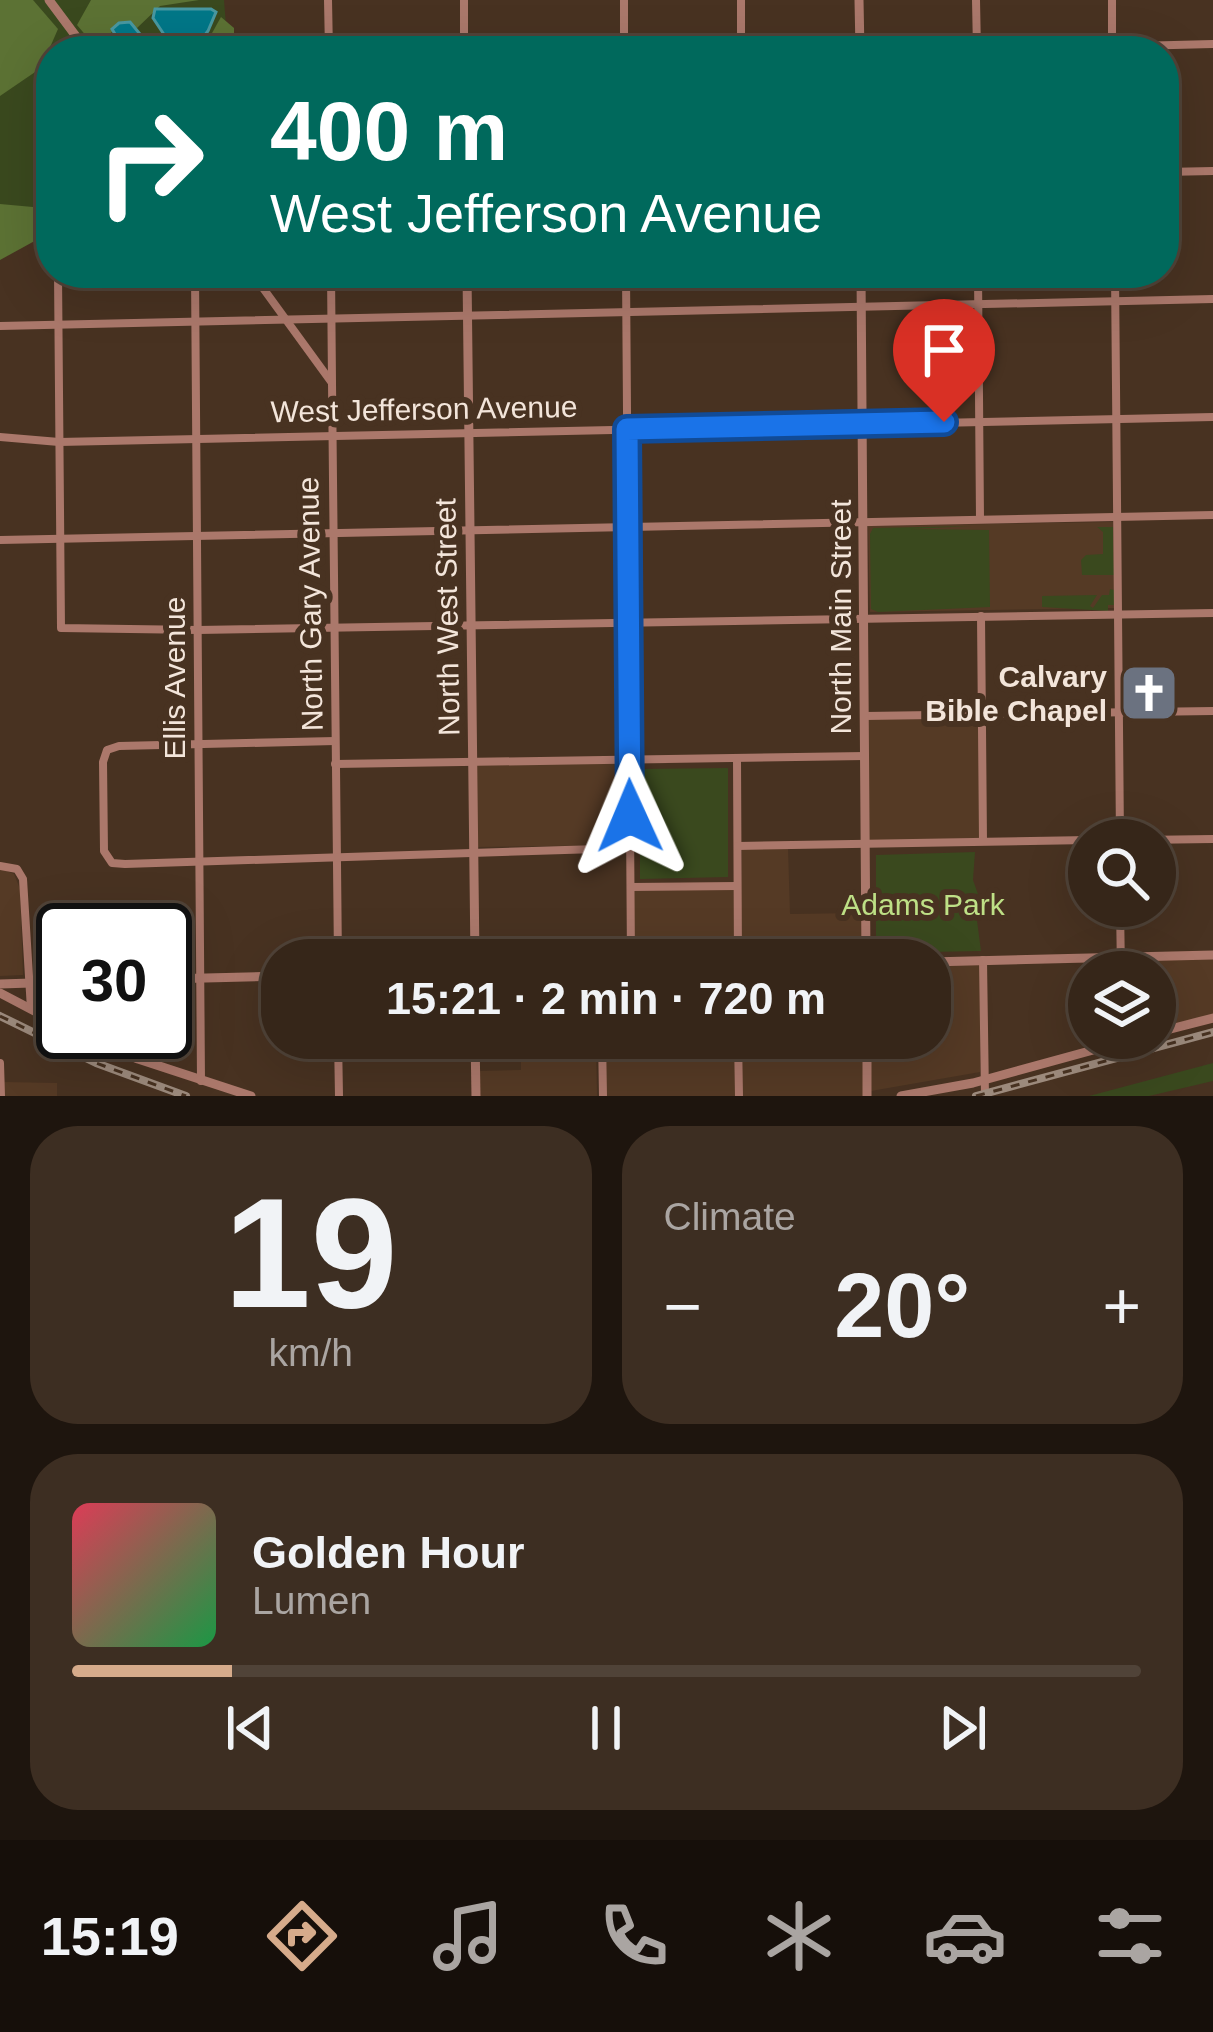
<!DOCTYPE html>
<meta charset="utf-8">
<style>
:root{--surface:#362619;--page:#3d2e22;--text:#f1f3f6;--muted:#aaa5a2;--line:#504338;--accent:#d6ab8b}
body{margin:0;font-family:Helvetica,sans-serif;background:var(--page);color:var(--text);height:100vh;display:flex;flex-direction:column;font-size:45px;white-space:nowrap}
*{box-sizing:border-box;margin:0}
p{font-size:39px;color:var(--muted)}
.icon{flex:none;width:66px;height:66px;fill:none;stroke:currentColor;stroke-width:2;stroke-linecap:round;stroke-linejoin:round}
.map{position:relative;height:1096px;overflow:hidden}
.panel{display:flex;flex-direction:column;gap:30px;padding:30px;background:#1e150e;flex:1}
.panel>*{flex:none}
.hud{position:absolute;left:36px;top:36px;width:1143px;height:252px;border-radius:48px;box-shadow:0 12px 48px #0002,0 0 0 3px var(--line);background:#00695c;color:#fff;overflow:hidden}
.buttons{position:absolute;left:1068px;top:819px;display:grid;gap:24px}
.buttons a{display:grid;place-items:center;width:108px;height:108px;border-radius:50%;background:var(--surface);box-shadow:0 12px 48px #0002,0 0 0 3px var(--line);font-size:60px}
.speed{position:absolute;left:36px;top:903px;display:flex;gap:24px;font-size:60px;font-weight:700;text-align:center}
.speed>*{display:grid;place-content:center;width:156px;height:156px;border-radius:50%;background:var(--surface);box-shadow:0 12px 48px #0002,0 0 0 3px var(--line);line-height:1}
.speed .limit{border:6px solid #111;border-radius:18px;background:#fff;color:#111}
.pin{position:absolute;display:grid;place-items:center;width:102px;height:102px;color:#fff;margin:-123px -51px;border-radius:50% 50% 50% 0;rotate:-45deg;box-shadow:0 0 12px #0007}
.pin .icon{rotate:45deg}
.me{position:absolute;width:132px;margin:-66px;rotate:359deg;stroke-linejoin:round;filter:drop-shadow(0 0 9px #0008)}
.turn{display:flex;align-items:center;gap:42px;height:252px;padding:0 36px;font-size:54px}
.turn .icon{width:156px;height:156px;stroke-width:2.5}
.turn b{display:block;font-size:84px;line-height:102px}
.big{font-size:90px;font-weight:700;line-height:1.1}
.panel .card{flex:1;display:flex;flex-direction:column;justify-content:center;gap:18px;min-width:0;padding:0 42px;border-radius:48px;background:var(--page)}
.panel .dial{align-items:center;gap:0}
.dial b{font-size:156px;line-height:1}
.song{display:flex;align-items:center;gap:36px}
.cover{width:144px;height:144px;border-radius:18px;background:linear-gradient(135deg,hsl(350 70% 55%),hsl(140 70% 35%))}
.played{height:12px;border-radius:6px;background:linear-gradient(90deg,var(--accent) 15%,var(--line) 15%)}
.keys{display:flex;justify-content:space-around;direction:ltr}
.heat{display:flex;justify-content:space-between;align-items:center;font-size:66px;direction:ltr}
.panel .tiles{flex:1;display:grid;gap:30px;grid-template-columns:1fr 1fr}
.card:last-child{grid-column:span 2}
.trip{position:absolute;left:261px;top:939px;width:690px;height:120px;border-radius:48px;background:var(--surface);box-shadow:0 12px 48px #0002,0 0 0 3px var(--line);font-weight:700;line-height:120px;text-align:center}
.menu{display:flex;height:192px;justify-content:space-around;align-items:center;background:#160f0a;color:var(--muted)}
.menu .icon{width:84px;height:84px}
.menu .active{color:var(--accent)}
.menu b{font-size:54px;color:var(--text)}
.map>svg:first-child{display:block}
.built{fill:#553a25}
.green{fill:#3a491e}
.forest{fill:#5c7234}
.water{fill:#078;stroke:#4998a1;stroke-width:3}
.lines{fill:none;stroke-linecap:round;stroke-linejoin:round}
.minor{stroke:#ab786b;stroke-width:8}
.tertiary{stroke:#ab786b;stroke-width:9}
.rail-casing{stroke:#9c8a7c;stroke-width:8}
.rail{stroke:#483221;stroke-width:3;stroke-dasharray:9;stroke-linecap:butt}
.route-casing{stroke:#114b97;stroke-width:30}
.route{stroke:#1a73e8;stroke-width:21}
.labels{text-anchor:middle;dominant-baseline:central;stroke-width:12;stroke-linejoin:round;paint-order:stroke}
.street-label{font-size:30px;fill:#f3e5da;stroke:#483221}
.poi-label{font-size:30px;font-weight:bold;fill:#f3e5da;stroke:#483221;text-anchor:end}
.park-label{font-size:30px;fill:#bee086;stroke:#483221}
</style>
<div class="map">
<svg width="1213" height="1096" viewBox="0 0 1213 1096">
<rect width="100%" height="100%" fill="#483221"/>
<g class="built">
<path d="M1113 522 1115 608 870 612 868 526Z"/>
<path d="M980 716V838L868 842 867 719Z"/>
<path d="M475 763H627L628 845 476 847Z"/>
<path d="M788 848 790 914 863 913V960H740L742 850Z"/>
<path d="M0 868 14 874 20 889 23 975 0 976Z"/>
<path d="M734 889 735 960H633L632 891Z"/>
<path d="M1213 958V1014L1155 1030V972H1124V959Z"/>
<path d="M980 963V1072L871 1091 870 1038H930V965Z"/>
<path d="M596 1038 597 1096H479V1071L521 1070V1040Z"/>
<path d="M605 1038H863L864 1096H605Z"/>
<path d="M4 1082 57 1083V1096H4Z"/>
</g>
<g class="green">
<path d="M0 0H224L228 51H51V216H0Z"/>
<path d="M971 526 911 529 989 530 990 607 878 612 871 609 870 534 873 528Z"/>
<path d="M1097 527H1113L1114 575H1082L1081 560 1086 555 1103 554V532Z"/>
<path d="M1110 589 1114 590V605H1108V611L1042 607V596L1097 595 1090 606 1093 608 1102 595H1109Z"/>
<path d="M728 768V877L640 879V769Z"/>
<path d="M975 852 973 880 979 897 975 905 981 951 876 953V855Z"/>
<path d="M1213 1063V1081L1149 1096H1089Z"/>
</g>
<g class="forest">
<path d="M0 0H33L58 29 41 68 0 96Z"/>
<path d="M91 0H199L160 6 137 28 124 21 102 41 112 51H99L77 25Z"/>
<path d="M221 17 234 28V51H202Z"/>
<path d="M0 204 33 207 51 232 0 260Z"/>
</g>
<g class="water">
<path d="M155 9H211L216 12 208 31 194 49 175 51 153 18Z"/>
<path d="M130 22 154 51H125L112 29 119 23Z"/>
</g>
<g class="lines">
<g class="minor">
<path d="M328 0 329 51"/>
<path d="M464 0V51"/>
<path d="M624 0V51"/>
<path d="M741 0V51"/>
<path d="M976 0 977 50"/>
<path d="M1112 0V50"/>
<path d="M939 51 1213 44"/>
<path d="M1164 172 1213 171"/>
<path d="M58 273 61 628 198 630 1213 613"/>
<path d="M195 273 201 1081"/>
<path d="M252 273 332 383 338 960"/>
<path d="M331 273 332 382"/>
<path d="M626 273 631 960"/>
<path d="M978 273 980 519"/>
<path d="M1115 273 1120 840"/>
<path d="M0 326 1213 299"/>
<path d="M0 437 59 442 1213 417"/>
<path d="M0 540 1213 515"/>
<path d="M981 616 983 841"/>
<path d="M865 716 1213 711"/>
<path d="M335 741 119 746 107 750 103 762 104 851 112 863 125 864 630 848"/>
<path d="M737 759 738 960"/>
<path d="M335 764 865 756"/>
<path d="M1140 840 1213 839"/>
<path d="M738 846 1089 840"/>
<path d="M0 866 17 869 23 879 31 1009"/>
<path d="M631 887 737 886"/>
<path d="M1120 906 1121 972"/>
<path d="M983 960 985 1096"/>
<path d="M338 1038 339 1096"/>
<path d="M602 1038 603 1096"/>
<path d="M738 1038 739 1096"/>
<path d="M0 1063 1 1096"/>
</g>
<g class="tertiary">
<path d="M49 0 87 51"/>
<path d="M859 0 860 51"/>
<path d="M467 273 475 960"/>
<path d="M861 273 866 960"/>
<path d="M930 962 1213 955"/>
<path d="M165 979 282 976"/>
<path d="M0 984 63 982"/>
<path d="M0 993 63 1026"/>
<path d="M75 1032 138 1059 251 1096"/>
<path d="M1155 1033 1213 1018"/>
<path d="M475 1038 476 1096"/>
<path d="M867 1038V1096"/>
<path d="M901 1096 973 1083 1137 1038"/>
</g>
<defs>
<g id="rail">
<path d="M0 1016 96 1063 186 1096"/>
<path d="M976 1096 1213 1032"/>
</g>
</defs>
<use href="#rail" class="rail-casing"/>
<use href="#rail" class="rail"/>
</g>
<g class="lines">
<defs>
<path id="route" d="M630 816 627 429 944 422"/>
</defs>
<use href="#route" class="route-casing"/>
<use href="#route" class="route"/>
</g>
<defs>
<symbol id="church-square" viewBox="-11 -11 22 22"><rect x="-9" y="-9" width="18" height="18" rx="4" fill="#6b7280" stroke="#483221"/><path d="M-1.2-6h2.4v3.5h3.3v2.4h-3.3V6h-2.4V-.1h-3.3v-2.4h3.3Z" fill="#fff"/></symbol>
</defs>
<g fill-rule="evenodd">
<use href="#church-square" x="1116" y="660" width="66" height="66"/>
</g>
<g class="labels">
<g class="street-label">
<text transform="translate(424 409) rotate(-1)">West Jefferson Avenue</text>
<text transform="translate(310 604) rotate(-91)">North Gary Avenue</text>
<text transform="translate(447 617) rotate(-91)">North West Street</text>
<text transform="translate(840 617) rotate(-90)">North Main Street</text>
<text transform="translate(174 678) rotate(-90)">Ellis Avenue</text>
</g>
<g class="poi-label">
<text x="1107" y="676">Calvary<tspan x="1107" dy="34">Bible Chapel</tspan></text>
</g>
<g class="park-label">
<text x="923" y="904">Adams Park</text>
</g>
</g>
</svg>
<div class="buttons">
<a><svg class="icon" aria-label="search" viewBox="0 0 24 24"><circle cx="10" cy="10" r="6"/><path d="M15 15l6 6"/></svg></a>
<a><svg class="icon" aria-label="layers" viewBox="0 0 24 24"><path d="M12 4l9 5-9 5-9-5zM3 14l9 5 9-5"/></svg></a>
</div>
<div class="speed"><div class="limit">30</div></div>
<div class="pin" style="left:944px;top:422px;background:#d93025"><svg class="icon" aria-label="arrive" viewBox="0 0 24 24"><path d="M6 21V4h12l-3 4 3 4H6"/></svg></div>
<svg class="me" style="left:630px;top:816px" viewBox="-20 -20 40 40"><path d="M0-17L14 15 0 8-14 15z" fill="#1a73e8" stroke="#fff" stroke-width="4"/></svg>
<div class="trip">15:21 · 2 min · 720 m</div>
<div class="hud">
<div class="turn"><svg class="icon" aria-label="right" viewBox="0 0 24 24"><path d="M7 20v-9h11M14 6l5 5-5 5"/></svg><div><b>400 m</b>West Jefferson Avenue</div></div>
</div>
</div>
<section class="panel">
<div class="tiles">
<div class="card dial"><b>19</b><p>km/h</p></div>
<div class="card"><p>Climate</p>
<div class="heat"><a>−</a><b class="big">20°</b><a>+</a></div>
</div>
<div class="card">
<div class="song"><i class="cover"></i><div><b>Golden Hour</b><p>Lumen</p></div></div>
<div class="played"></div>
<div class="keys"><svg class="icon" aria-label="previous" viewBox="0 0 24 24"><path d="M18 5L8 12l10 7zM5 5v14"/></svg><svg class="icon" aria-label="pause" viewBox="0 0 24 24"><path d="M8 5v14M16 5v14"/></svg><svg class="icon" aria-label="next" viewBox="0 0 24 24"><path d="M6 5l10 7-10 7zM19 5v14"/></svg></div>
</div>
</div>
</section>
<nav class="menu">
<b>15:19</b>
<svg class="icon active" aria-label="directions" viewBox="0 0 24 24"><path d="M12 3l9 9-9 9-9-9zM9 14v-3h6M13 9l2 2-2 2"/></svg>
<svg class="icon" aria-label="music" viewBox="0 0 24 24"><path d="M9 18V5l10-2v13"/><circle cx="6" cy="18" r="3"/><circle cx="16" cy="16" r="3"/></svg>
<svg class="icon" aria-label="phone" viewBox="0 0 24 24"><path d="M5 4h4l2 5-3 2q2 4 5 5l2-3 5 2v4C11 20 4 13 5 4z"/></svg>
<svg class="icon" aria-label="climate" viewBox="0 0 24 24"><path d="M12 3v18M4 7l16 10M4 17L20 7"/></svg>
<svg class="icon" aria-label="car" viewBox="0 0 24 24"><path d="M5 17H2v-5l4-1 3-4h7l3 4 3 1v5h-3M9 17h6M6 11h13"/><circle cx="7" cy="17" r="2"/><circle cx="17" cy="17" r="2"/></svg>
<svg class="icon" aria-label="filters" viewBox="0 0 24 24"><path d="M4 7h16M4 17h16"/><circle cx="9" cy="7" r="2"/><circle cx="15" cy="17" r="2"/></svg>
</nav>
